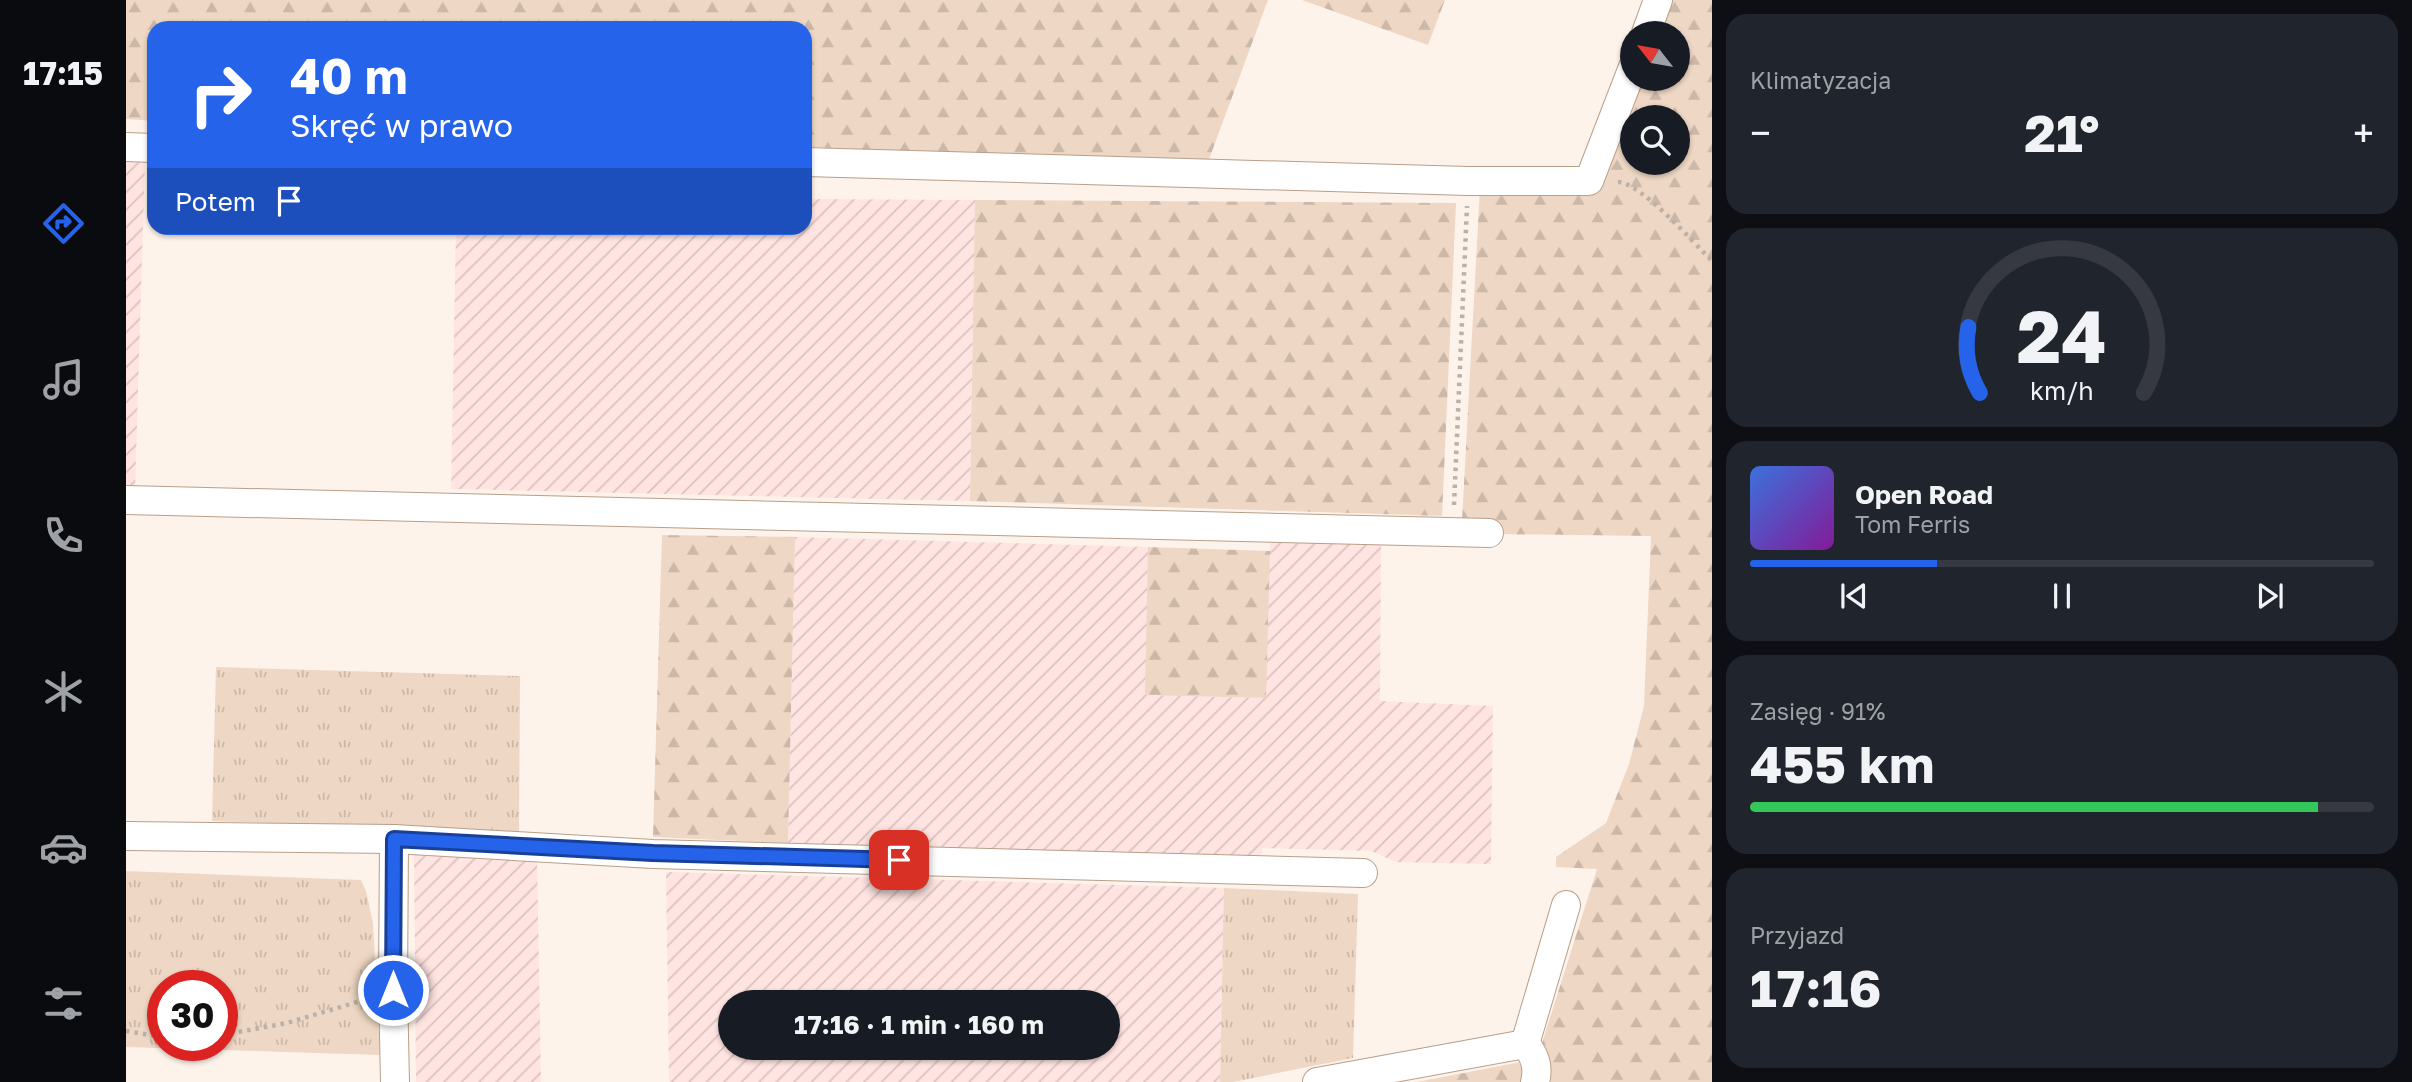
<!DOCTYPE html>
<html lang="pl">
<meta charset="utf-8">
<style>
:root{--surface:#171b24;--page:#20242c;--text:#f1f3f6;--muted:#9ea1a6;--line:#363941;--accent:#2563eb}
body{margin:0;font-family:"Golos Text",sans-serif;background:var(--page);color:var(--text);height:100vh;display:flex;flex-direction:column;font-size:26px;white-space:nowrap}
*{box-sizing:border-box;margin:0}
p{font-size:23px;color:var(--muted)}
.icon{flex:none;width:38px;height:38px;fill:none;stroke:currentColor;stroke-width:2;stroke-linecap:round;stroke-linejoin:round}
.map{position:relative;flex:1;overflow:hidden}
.panel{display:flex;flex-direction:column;gap:14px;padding:14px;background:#0d0f14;width:700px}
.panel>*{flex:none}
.top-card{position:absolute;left:21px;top:21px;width:665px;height:214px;border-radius:21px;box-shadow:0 2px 5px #0004;background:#2563eb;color:#fff;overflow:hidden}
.needle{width:46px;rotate:301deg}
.controls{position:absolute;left:1494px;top:21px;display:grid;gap:14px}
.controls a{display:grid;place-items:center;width:70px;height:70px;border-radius:50%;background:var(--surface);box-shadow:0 2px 5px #0004;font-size:35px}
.speed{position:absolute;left:21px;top:970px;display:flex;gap:14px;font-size:35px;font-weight:700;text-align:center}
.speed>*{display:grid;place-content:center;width:91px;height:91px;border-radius:50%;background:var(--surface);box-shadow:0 2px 5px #0004;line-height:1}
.speed .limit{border:10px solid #d22;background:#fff;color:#111}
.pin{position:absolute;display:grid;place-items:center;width:60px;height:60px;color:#fff;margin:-30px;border-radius:14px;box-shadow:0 4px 10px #0006}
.me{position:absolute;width:77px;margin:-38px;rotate:0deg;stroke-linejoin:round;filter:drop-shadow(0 0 5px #0008)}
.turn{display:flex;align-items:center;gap:24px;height:147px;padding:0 28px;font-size:32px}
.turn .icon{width:91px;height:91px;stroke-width:2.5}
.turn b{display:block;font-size:49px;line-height:60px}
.then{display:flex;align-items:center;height:66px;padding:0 28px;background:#0003;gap:14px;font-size:26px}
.big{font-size:52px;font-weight:700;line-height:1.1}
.panel .tile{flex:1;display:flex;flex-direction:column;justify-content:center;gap:10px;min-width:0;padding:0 24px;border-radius:21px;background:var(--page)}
.panel .dial{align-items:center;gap:0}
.dial svg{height:182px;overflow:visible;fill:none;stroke:var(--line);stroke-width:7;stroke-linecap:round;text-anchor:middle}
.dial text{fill:var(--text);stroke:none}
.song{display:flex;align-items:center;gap:21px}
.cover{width:84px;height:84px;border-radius:10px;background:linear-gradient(135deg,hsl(220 70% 55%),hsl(290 70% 35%))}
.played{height:7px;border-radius:4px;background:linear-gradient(90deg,var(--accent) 30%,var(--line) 30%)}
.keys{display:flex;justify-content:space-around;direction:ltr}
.heat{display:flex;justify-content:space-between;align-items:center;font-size:38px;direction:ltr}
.charge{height:10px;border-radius:5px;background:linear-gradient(90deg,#34c759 91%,var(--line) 0)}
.trip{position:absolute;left:592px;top:990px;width:402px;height:70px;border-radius:35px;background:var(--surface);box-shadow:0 2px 5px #0004;font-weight:700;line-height:70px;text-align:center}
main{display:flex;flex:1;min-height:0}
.tab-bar{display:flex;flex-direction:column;width:126px;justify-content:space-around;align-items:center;background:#090b0e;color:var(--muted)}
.tab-bar .icon{width:49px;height:49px}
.tab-bar .active{color:var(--accent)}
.tab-bar b{font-size:32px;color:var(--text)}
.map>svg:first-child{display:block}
.industrial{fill:url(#industrial-furrows);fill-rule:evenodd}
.grass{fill:url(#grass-tufts);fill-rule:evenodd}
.forest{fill:url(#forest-firs);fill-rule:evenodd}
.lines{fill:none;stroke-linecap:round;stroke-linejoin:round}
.minor-casing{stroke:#b89f8a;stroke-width:30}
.path{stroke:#bbb1a8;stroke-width:4.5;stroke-dasharray:3.5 5;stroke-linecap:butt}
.minor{stroke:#fff;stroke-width:28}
.route-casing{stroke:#184099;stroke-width:18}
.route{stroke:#2563eb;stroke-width:12}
</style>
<main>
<nav class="tab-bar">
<b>17:15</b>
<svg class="icon active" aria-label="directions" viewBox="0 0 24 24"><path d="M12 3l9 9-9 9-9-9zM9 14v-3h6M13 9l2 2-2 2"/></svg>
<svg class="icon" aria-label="music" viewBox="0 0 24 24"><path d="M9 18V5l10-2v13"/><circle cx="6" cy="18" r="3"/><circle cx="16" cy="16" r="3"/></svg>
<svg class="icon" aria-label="phone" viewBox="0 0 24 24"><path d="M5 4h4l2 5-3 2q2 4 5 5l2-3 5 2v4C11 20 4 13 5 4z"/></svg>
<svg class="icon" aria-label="climate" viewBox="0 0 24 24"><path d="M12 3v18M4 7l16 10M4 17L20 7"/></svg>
<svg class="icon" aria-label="car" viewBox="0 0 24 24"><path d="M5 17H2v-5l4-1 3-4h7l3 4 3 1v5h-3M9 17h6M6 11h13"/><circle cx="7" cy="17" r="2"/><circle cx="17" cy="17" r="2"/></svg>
<svg class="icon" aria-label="filters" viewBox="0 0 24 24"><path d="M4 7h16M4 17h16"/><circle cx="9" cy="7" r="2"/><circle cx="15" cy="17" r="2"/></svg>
</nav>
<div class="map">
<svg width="1586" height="1082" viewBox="0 0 1586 1082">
<defs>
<pattern id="industrial-furrows" width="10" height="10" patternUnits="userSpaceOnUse" patternTransform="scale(1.75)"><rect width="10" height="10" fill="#ffe4e1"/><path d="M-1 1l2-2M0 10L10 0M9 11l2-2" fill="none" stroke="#dac3c0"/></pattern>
<pattern id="grass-tufts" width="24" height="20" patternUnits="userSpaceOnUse" patternTransform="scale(1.75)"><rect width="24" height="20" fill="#eed7c4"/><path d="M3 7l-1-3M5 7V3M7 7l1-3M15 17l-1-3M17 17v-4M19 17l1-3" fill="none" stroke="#ccb8a8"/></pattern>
<pattern id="forest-firs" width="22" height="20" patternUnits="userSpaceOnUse" patternTransform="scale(1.75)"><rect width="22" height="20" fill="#eed7c4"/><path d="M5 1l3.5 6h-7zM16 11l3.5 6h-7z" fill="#ccb8a8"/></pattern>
</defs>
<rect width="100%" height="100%" fill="#fef3ea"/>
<g class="industrial">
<path d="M0 159 19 160 9 490 0 489Z"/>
<path d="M679 199 849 200 844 501 325 489 330 228H679Z"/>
<path d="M669 537 1022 547 1020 695 1139 698 1144 541 1255 545 1254 701 1367 706 1365 864 1270 862 1245 851 1136 848 1135 858 662 843Z"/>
<path d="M288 852 411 856 415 1082H290Z"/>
<path d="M540 872 1098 888 1094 1082H543ZM604 1003H982V1048H604Z"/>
</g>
<g class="grass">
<path d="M90 667 394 676 393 832 86 821Z"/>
<path d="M0 871 235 880 240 891 247 923 254 1055 0 1047ZM37 985H96V1045H37Z"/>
<path d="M1098 888 1232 894 1227 1058 1107 1082H1094Z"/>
</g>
<g class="forest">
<path d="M0 0H1142L1082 162 679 147V28H28V121L0 119Z"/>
<path d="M1176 0H1319L1302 45Z"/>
<path d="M1546 0H1586V1082H1291L1411 1059 1471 869 1430 867V857L1480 823 1503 764 1518 706 1525 536 1370 534 1336 521 1354 187 1476 189 1517 79H1552V33H1534ZM1507 117H1552V163H1507Z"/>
<path d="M849 200 1330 203 1316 516 844 501Z"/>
<path d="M536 535 669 537 662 843 527 837Z"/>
<path d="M1022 547 1144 551 1140 698 1019 695Z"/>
</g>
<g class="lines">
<defs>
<g id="minor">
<path d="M1520 33 1532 0"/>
<path d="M0 147 28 148"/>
<path d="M679 162 1342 181H1463L1507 67"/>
<path d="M0 500 1363 533"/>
<path d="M0 836 268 839 527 854 1237 873"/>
<path d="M268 839 267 990 269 1082"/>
<path d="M1399 1044 1440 905"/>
<path d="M1399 1044C1409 1055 1413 1067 1409 1082"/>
<path d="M1191 1082 1399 1044"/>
</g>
</defs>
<use href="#minor" class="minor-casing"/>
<g class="path">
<path d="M1492 182C1514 182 1569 244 1586 261"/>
<path d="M1328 505 1341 206"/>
<path d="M0 1031 37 1037"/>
<path d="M96 1035 161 1023 241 999"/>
</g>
<use href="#minor" class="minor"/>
</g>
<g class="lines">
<defs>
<path id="route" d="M267 990 268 839 527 853 773 860"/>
</defs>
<use href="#route" class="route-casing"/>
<use href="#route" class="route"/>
</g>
</svg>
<div class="controls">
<a><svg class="needle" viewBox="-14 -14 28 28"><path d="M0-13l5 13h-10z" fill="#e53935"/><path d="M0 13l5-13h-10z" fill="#9ea1a6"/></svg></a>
<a><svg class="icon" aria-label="search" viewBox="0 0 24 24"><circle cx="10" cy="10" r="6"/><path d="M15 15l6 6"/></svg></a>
</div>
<div class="speed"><div class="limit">30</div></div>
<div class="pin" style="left:773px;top:860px;background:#d93025"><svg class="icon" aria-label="arrive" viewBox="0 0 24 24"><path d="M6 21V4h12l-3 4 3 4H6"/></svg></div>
<svg class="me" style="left:267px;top:990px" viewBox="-20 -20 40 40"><circle r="17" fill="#2563eb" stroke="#fff" stroke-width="3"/><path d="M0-11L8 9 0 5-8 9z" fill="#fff"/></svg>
<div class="trip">17:16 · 1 min · 160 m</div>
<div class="top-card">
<div class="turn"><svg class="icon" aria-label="right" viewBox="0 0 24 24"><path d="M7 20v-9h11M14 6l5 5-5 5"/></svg><div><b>40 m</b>Skręć w prawo</div></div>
<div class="then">Potem<svg class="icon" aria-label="arrive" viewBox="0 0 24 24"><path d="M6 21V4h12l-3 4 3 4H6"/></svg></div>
</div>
</div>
<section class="panel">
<div class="tile"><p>Klimatyzacja</p>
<div class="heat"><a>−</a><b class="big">21°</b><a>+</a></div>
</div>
<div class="tile dial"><svg viewBox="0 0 100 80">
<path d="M14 69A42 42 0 1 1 86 69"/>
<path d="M14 69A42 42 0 0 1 9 40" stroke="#2563eb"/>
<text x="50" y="56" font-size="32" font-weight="700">24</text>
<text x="50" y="72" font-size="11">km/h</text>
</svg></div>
<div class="tile">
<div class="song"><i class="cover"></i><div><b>Open Road</b><p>Tom Ferris</p></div></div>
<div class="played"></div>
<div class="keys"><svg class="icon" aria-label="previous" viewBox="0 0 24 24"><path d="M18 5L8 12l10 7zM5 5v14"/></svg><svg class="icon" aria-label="pause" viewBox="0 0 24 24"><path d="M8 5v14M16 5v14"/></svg><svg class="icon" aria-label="next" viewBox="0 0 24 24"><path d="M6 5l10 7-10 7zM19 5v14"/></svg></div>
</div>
<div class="tile"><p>Zasięg · 91%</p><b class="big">455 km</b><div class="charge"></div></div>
<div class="tile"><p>Przyjazd</p><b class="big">17:16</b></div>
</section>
</main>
